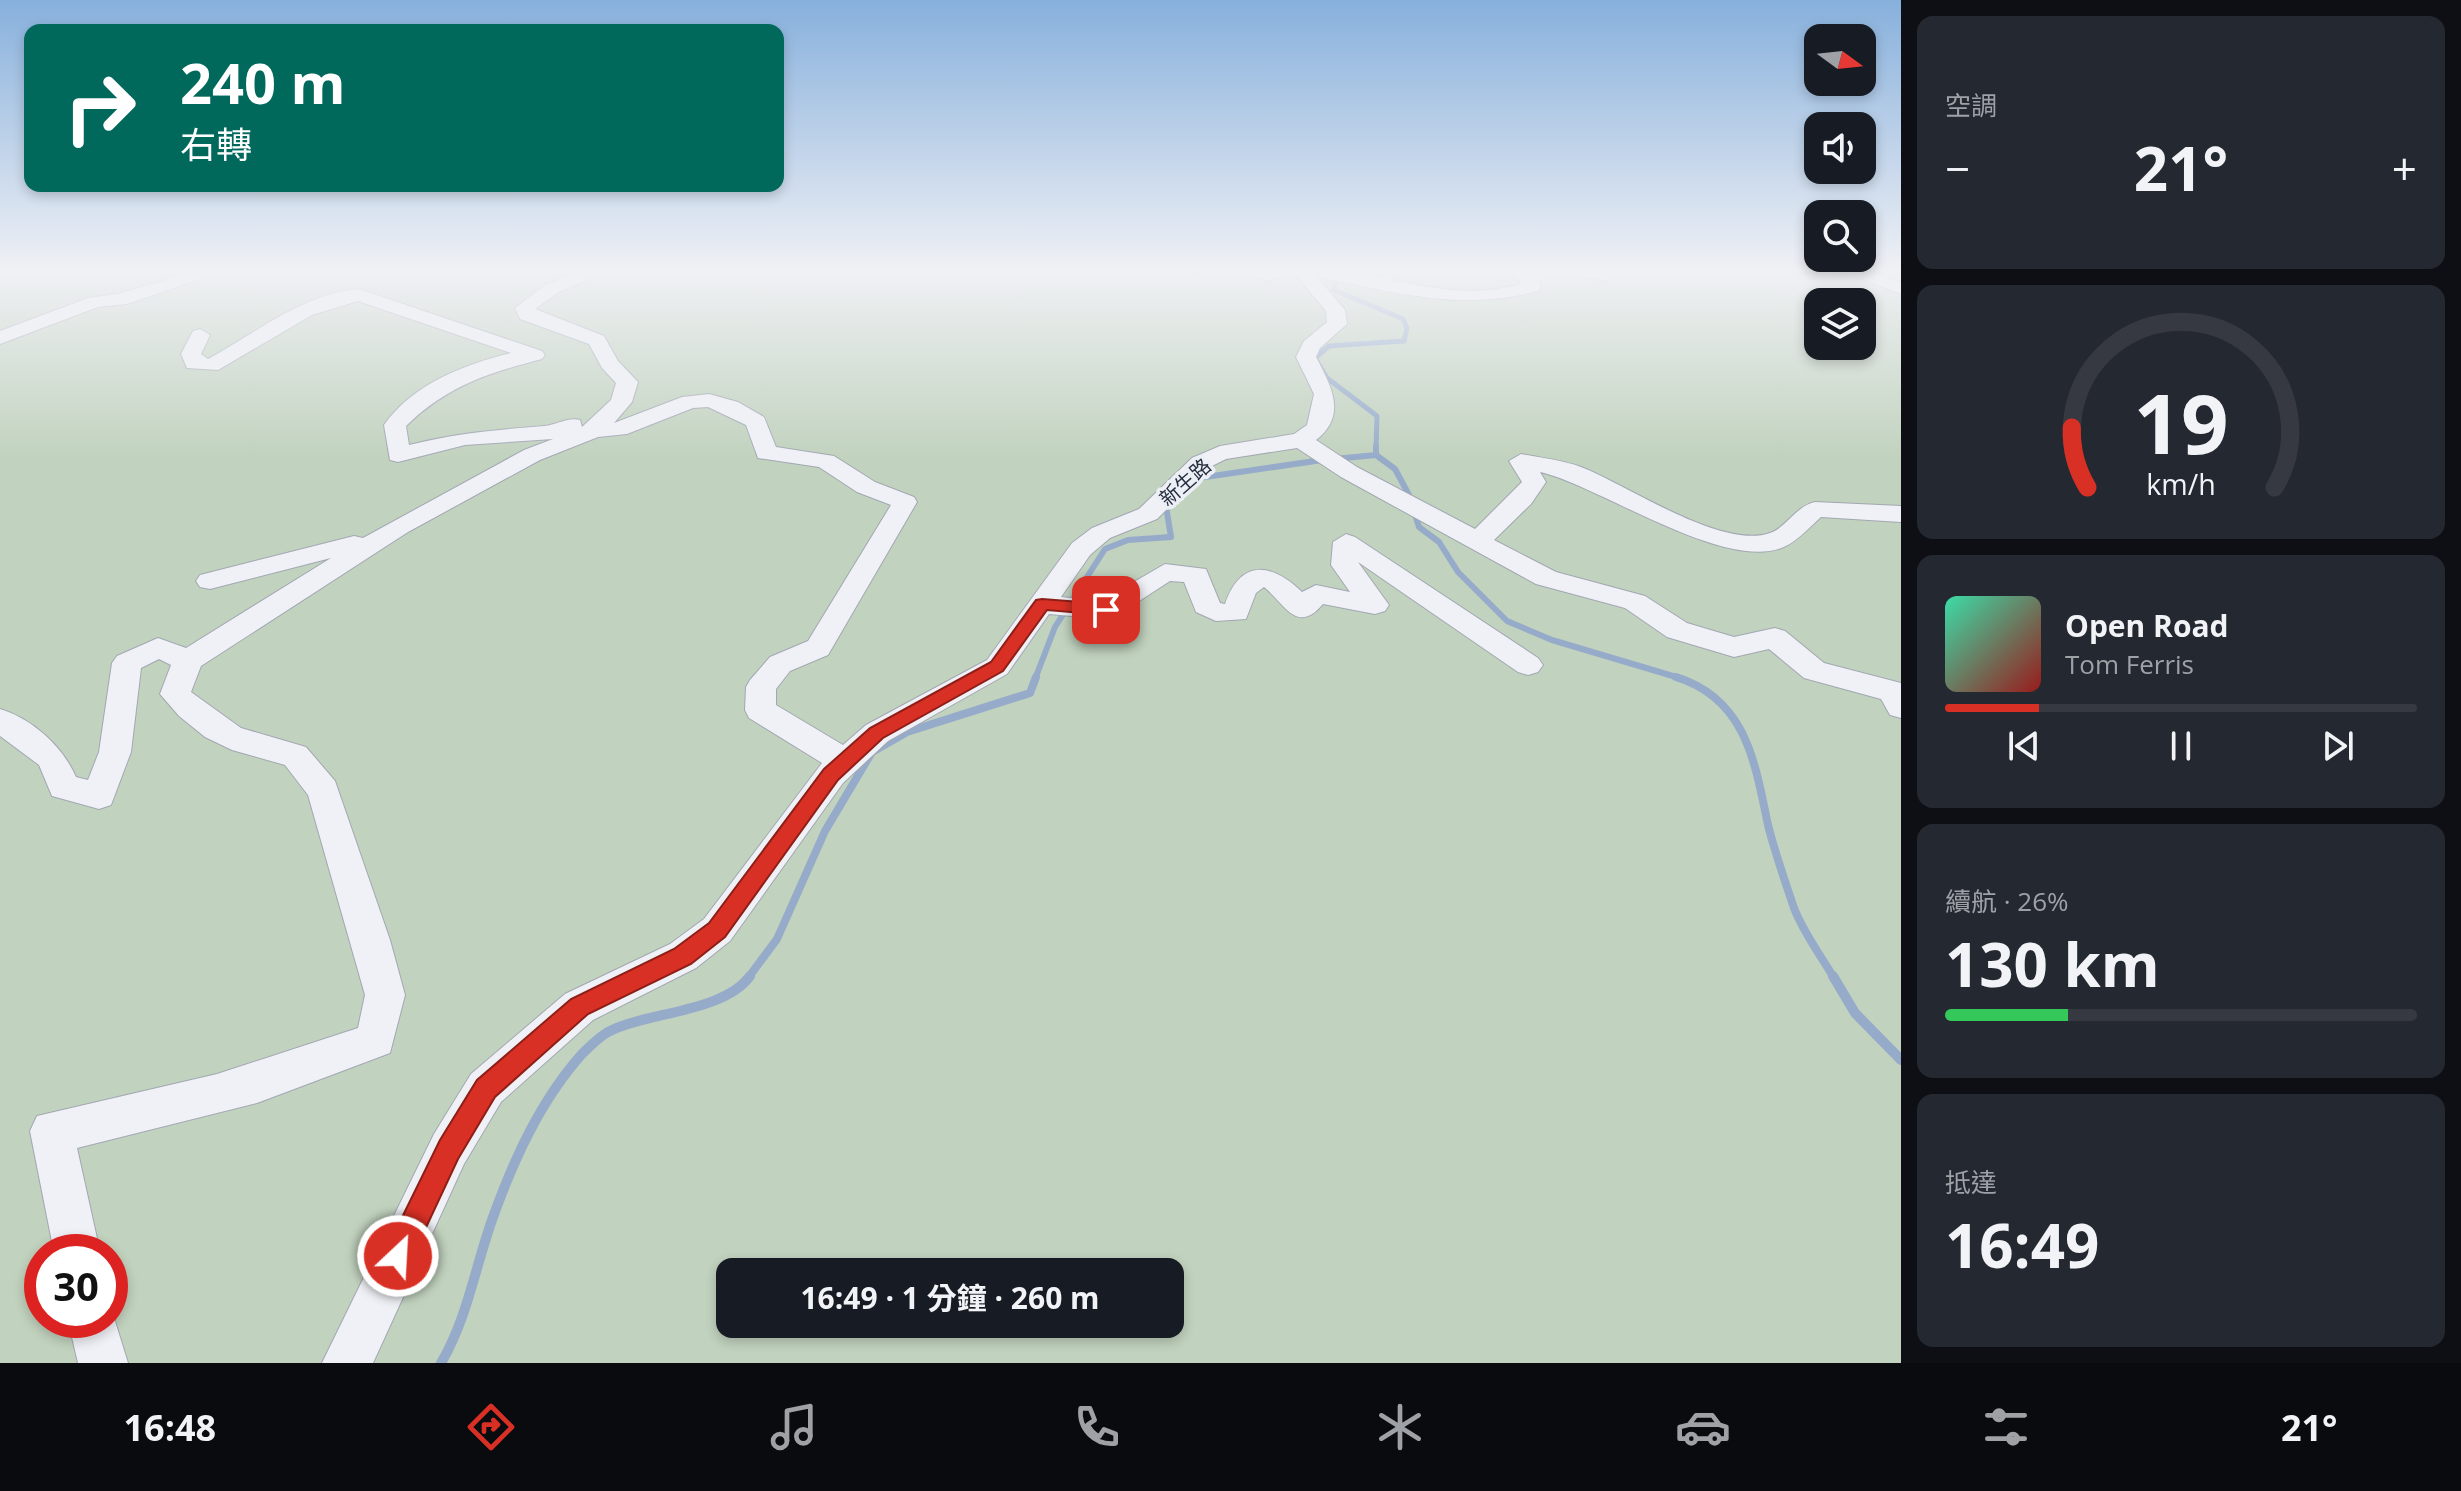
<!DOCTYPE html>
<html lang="zh-TW">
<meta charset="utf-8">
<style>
:root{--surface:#171b24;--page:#242831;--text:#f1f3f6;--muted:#9ea1a6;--line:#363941;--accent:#d93025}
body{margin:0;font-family:"Open Sans","Noto Sans TC",sans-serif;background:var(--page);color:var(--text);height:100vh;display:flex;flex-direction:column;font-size:30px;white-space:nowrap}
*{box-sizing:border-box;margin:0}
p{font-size:26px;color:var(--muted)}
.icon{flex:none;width:44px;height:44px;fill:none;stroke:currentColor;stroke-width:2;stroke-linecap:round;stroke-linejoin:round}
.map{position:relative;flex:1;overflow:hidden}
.drawer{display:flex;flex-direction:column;gap:16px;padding:16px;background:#0d0f14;width:560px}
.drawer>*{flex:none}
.guide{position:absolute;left:24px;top:24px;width:760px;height:168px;border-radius:16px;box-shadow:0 4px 12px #0003;background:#00695c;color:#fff;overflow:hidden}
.needle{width:52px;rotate:105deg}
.fabs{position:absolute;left:1804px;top:24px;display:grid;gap:16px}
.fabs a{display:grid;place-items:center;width:72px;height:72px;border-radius:16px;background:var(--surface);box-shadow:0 4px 12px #0003;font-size:40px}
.speed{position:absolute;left:24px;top:1234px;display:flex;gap:16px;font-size:40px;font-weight:700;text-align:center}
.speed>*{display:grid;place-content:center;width:104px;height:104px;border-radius:50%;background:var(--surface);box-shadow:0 4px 12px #0003;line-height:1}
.speed .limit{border:12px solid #d22;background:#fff;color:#111}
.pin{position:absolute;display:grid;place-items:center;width:68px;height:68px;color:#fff;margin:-34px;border-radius:16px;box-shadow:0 4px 12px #0006}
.me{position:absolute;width:88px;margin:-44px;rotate:25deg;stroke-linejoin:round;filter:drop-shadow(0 0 6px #0008)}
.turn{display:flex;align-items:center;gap:28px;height:168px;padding:0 24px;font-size:36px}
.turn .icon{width:104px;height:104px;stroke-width:2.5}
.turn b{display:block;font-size:56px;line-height:68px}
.big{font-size:60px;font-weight:700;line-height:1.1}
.drawer .card{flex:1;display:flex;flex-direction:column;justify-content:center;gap:12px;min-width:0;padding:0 28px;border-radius:16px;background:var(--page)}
.drawer .dial{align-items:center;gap:0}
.dial svg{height:208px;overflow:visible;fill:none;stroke:var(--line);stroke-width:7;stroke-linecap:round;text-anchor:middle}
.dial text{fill:var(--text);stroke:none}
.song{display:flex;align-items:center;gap:24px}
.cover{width:96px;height:96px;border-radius:12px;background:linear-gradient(135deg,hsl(160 70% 55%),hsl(0 70% 35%))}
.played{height:8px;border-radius:4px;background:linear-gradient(90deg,var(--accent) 20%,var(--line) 20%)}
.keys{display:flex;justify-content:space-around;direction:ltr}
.heat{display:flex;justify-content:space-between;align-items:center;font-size:44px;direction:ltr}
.charge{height:12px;border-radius:6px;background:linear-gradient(90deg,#34c759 26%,var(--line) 0)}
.trip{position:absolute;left:716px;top:1258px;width:468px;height:80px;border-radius:16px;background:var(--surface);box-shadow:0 4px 12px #0003;font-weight:700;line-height:80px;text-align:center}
.tab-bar{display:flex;height:128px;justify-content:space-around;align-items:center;background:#090b0e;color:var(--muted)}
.tab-bar .icon{width:56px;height:56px}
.tab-bar .current{color:var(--accent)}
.tab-bar b{font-size:36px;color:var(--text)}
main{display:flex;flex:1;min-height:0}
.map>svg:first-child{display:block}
.green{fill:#c1d2be;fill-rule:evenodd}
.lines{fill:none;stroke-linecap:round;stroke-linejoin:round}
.stream-far3{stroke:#96abca;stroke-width:5}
.stream-far2{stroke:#96abca;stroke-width:6}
.stream-far1{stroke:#96abca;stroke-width:8}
.stream{stroke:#96abca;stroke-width:10}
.minor-casing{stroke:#a2a7b2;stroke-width:2}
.minor{fill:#f0f1f6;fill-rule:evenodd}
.route{fill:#d93025;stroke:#8d1f18;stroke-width:2}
.labels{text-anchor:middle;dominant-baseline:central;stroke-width:7;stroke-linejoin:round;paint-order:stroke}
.street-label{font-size:20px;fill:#262d3f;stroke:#eceff5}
</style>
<main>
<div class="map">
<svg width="1901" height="1363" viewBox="0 0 1901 1363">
<rect width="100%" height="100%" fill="#dde0e8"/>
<path class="green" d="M0 269H1901V1363H0ZM1818 302H1862V346H1818ZM42 1252H110V1320H42ZM730 1272H1170V1324H730Z"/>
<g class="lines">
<path class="stream-far3" d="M1338 269 1334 290 1403 319 1407 328 1404 341 1329 346 1315 358 1327 378 1377 416 1376 448"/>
<g class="stream-far2">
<path d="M1376 455 1395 469 1409 495 1419 527 1439 542 1458 572 1507 621 1552 640 1683 679"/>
<path d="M1334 459 1376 455V446"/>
<path d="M1192 479 1322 460"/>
<path d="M1035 679 1055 627 1105 549 1128 540 1171 537 1165 500"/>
</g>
<g class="stream-far1">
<path d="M1676 677C1747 699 1755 764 1768 825 1775 853 1785 881 1794 908 1803 932 1821 956 1834 978"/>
<path d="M748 978 777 939 825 831 872 752 907 732 1030 693 1036 677"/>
</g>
<g class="stream">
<path d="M1833 976 1855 1013 1901 1060"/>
<path d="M441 1363C467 1319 475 1268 492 1220 513 1161 540 1101 582 1054 589 1047 601 1035 610 1031 648 1012 724 1012 750 976"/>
</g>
<defs>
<g id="minor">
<path d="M203 269H229L127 304 98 307 0 344V331L88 298 118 294Z"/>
<path d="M588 269H613L559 292 535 309 604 336 618 361 638 382 632 402 614 423 682 397 709 394 738 402 764 417 776 447 834 456 875 482 914 497 917 502 828 655 790 671 776 689V705L843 745 866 725 987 660 1072 543 1092 528 1139 509 1192 458 1220 446 1294 434 1307 425 1314 394 1296 357 1304 341 1327 322 1326 311 1294 273 1271 281 1236 273 1233 269C1264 269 1295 266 1326 269 1398 274 1445 304 1522 284L1505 269H1527L1536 273 1541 287 1539 291C1458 312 1396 292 1317 277L1345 310 1347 324 1320 348 1316 357C1331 386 1348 415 1316 440L1357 467 1475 529 1522 482 1509 461 1521 454C1541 458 1562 460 1581 467 1628 485 1721 550 1770 533 1787 527 1796 506 1815 502L1901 506V522L1821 517C1811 526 1800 538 1788 545 1731 577 1601 486 1540 472L1546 482 1531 504 1494 540 1556 572 1645 596 1687 623 1734 637 1775 628 1785 631 1824 663 1901 683V718L1890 715 1881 699 1804 678 1769 649 1734 657 1724 654 1667 637 1625 608 1536 584 1341 477 1297 448 1226 459 1208 468 1157 519 1110 538 1090 555 1061 597 1101 601 1165 564 1206 569 1220 603 1225 604C1241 558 1272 563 1302 592L1316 585 1350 592 1331 565 1333 542 1346 534 1355 537 1538 658 1543 665 1538 672 1528 675 1518 672 1358 562 1389 605 1385 611 1375 614 1323 604C1297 635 1285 604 1264 587L1256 593 1246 619 1216 621 1196 612 1184 582 1170 581 1116 616 1106 619 1049 614 1007 674 888 741 843 783 730 941 696 968 593 1020 501 1102 464 1164 373 1363H322L434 1134 471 1074 565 994 670 944 704 919 822 763 749 718 745 710 746 687 750 680 770 657 808 641 891 505 857 492 819 467 758 458 746 425 708 407 693 408 627 434 598 437 540 460 408 532 201 666 191 692 241 728 306 747 335 781 390 940 405 995 390 1053 257 1103 77 1148 100 1252H54L30 1131 37 1116 217 1074 358 1028 365 995 308 795 285 765 232 750 205 737 179 716 160 694 171 665 159 659 141 668 131 752 111 805 99 809 52 796 39 765 0 736V709C33 719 63 747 76 777L88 780 99 752 112 663 117 656 158 638 186 648 331 558 210 589 200 587 196 581 200 575 354 536 363 538 524 450 553 439 465 445 398 462 390 460 384 425C413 384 463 365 511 353L358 301 312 315 218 370 187 368 181 354 193 331 200 329 210 335 201 354 208 359C256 333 302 294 359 289L542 351 545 355 542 359C488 373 447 386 406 426L409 445C457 433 495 430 544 426 557 425 567 417 580 420L582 427 611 400 616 383 602 368 589 344 520 319 515 308 545 285Z"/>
<path d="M1188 269H1210L1201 274Z"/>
<path d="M1557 269H1608L1614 276 1605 281 1560 273Z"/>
<path d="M1837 269H1862L1901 282V294Z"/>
<path d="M110 1305 128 1363H78L68 1320H110Z"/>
</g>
</defs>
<use href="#minor" class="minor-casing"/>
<use href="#minor" class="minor"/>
</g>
<linearGradient id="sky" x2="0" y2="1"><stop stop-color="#87b0dc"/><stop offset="0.59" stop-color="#f0f1f5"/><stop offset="1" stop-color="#f0f1f5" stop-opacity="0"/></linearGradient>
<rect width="1901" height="459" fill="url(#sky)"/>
<path class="route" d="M1042 599 1106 604 1115 610 1106 615 1047 610 1003 671 883 738 838 780 725 937 691 964 588 1014 495 1097 458 1159 408 1266 398 1270 388 1266 384 1256 388 1246 440 1140 477 1080 571 999 674 949 709 923 824 769 870 728 991 662 1036 600Z"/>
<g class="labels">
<g class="street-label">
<text transform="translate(1185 482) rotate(-41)">新生路</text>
</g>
</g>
</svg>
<div class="fabs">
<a><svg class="needle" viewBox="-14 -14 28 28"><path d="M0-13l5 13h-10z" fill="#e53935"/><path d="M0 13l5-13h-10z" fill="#9ea1a6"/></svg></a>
<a><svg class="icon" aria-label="sound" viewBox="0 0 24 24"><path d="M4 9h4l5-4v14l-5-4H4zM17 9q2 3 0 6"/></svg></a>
<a><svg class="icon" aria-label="search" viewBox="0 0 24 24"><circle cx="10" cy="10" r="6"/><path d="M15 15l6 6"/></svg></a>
<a><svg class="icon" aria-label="layers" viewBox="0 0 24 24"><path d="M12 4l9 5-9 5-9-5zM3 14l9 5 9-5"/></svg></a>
</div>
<div class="speed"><div class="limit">30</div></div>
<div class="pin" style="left:1106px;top:610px;background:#d93025"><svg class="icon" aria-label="arrive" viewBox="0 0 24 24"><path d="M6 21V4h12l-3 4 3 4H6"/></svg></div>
<svg class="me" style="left:398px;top:1256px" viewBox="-20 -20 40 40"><circle r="17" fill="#d93025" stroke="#fff" stroke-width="3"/><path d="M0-11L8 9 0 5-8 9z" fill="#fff"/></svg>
<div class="trip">16:49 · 1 分鐘 · 260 m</div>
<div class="guide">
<div class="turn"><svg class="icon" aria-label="right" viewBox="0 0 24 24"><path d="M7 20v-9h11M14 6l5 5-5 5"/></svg><div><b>240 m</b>右轉</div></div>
</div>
</div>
<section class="drawer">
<div class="card"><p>空調</p>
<div class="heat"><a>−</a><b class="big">21°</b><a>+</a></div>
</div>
<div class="card dial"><svg viewBox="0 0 100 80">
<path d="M14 69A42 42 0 1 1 86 69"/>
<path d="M14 69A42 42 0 0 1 8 46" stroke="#d93025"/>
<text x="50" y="56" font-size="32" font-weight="700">19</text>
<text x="50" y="72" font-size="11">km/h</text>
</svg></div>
<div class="card">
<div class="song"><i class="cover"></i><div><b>Open Road</b><p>Tom Ferris</p></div></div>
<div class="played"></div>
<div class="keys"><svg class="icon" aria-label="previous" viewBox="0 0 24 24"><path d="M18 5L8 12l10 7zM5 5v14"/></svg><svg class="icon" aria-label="pause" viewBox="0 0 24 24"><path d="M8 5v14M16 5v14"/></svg><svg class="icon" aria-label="next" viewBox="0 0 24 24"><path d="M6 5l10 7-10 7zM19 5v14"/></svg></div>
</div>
<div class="card"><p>續航 · 26%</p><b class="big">130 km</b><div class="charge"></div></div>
<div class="card"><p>抵達</p><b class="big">16:49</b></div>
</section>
</main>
<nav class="tab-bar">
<b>16:48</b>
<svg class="icon current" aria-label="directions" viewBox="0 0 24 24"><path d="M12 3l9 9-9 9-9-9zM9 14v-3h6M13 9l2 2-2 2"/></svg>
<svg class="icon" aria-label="music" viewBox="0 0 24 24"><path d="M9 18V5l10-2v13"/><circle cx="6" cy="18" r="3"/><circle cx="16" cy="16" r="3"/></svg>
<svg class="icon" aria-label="phone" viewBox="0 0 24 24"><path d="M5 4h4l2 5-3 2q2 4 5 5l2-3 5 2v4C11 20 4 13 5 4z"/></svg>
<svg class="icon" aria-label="climate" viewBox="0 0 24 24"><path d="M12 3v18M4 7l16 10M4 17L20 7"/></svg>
<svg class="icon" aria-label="car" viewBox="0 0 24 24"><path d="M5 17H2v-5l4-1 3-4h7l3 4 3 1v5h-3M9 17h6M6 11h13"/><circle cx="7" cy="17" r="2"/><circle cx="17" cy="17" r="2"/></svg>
<svg class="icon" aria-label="filters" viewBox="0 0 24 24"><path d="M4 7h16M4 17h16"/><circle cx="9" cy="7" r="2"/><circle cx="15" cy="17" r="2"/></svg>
<b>21°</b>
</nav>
